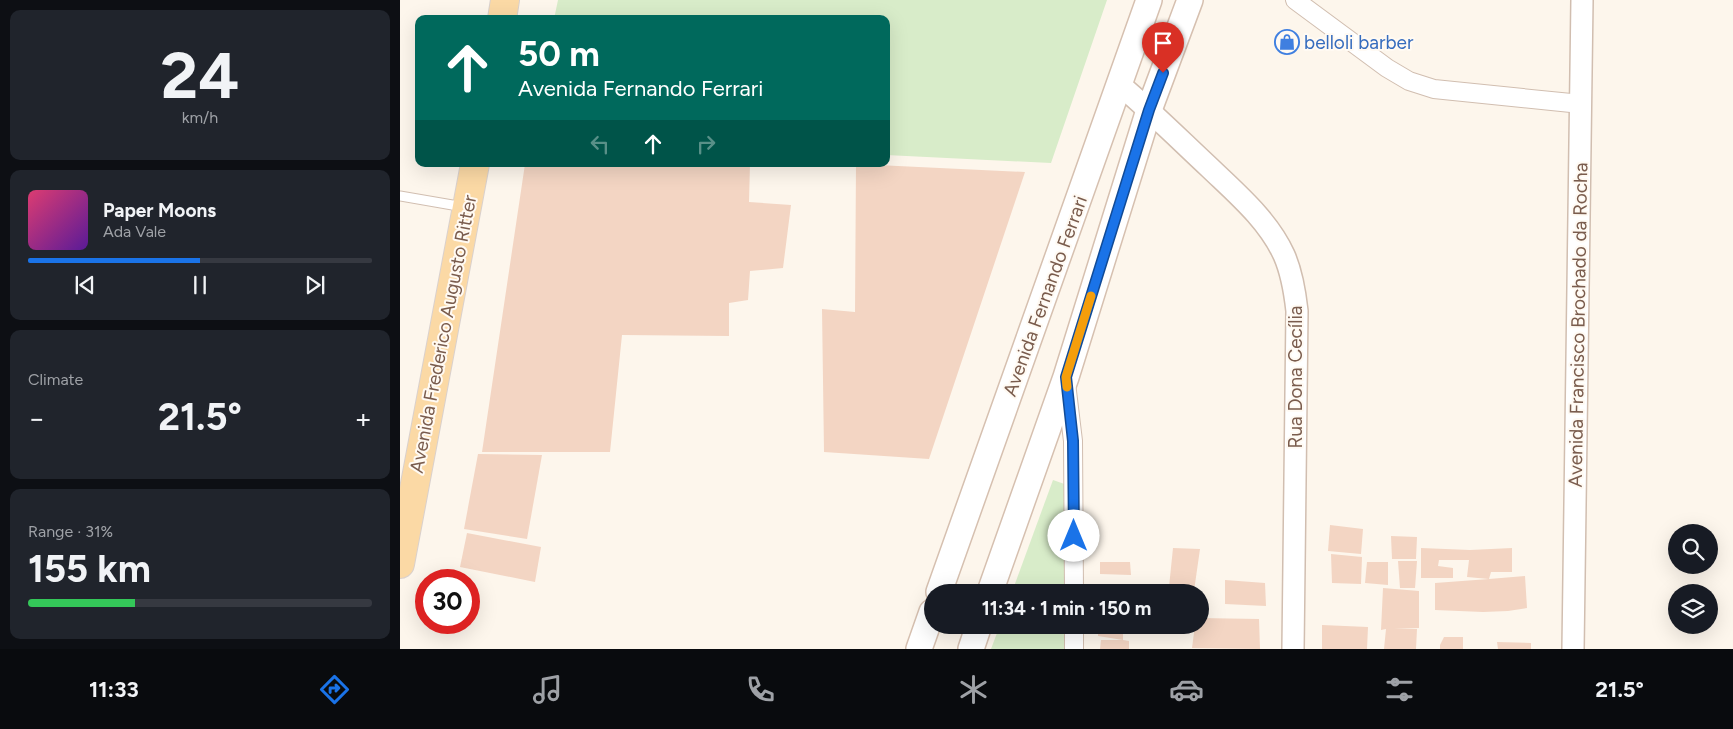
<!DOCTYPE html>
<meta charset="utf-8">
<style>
:root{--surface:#171b24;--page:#20242c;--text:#f1f3f6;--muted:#9ea1a6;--line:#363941;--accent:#1a73e8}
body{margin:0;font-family:Figtree,sans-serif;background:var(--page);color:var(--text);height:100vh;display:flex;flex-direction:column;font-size:19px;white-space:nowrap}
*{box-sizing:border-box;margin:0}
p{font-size:16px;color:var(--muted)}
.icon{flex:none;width:28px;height:28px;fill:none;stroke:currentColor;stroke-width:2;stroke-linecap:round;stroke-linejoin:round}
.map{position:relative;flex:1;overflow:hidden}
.drawer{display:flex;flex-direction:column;gap:10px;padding:10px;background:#0d0f14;width:400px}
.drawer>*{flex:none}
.top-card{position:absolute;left:15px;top:15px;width:475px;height:152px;border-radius:10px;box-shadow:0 5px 20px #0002;background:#00695c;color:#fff;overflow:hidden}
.fabs{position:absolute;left:1268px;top:524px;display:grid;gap:10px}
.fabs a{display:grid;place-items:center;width:50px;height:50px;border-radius:50%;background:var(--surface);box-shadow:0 5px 20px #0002;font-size:25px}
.speed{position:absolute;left:15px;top:569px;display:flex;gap:10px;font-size:25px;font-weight:700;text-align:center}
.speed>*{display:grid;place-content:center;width:65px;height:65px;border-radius:50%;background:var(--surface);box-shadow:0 5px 20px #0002;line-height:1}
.speed .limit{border:8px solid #d22;background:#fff;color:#111}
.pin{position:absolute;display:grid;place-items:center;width:42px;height:42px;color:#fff;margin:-51px -21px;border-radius:50% 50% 50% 0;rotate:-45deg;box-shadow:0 0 5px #0007}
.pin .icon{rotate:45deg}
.me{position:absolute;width:55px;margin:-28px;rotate:0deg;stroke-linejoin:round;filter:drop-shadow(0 0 4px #0008)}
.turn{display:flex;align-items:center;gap:18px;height:105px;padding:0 20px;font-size:22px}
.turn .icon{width:65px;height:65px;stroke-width:2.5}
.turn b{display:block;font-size:35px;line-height:42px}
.lanes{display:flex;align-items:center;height:48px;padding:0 20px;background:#0003;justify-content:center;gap:25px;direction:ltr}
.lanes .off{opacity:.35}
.big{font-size:38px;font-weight:700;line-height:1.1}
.drawer .tile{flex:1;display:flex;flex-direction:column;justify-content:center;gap:8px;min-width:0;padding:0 18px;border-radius:10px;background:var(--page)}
.drawer .dial{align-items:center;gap:0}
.dial b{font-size:65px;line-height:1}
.song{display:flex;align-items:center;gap:15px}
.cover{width:60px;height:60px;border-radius:8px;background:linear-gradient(135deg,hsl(340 70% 55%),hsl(270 70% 35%))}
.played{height:5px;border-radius:2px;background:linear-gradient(90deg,var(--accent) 50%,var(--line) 50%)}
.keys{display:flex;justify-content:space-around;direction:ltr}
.heat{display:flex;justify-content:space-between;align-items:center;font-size:28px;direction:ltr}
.charge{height:8px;border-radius:4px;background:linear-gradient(90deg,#34c759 31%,var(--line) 0)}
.trip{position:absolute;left:524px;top:584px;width:285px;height:50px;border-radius:25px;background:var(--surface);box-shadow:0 5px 20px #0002;font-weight:700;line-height:50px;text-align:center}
.dock{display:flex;height:80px;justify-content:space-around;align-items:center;background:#090b0e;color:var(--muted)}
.dock .icon{width:35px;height:35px}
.dock .on{color:var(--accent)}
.dock b{font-size:22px;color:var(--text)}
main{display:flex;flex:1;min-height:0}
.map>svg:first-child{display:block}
.green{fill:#d8ecc9}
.building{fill:#f3d5c3}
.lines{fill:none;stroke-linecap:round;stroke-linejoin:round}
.service-casing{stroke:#d1beb0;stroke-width:11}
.minor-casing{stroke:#d1beb0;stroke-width:20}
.tertiary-casing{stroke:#d1beb0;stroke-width:24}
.secondary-casing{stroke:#d6c0b0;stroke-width:28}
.primary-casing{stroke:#dad1cd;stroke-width:30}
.service{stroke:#fff;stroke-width:9}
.minor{stroke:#fff;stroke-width:18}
.tertiary{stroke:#fff;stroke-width:21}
.secondary{stroke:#fff;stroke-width:25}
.primary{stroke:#fbd9a5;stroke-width:28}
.route-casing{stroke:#114b97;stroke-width:12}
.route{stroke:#1a73e8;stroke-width:9}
.slow{stroke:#f59e0b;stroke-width:9}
.labels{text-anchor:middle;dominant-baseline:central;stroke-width:4;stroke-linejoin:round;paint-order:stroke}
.shop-label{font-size:19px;fill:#366cbe;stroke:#fffaf3;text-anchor:start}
.street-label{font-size:19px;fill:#7a5c4d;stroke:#fffaf3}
</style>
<main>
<section class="drawer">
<div class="tile dial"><b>24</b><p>km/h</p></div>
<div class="tile">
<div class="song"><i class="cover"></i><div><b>Paper Moons</b><p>Ada Vale</p></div></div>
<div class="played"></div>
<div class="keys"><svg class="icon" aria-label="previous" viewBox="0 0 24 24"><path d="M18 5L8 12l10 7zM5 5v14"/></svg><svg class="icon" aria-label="pause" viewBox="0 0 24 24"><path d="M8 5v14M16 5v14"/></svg><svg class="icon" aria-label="next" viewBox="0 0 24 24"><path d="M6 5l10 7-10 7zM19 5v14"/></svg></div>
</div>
<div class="tile"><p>Climate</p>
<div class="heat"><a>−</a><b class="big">21.5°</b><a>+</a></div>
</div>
<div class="tile"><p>Range · 31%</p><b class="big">155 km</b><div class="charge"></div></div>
</section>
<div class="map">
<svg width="1333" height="649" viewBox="0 0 1333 649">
<rect width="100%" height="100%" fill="#fdf6ec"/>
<g class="green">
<path d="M158 0H707L651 163 486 155V19H154Z"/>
<path d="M653 480 673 487 672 592H612Z"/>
<path d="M600 625H671V649H591Z"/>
</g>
<g class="building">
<path d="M125 164H350L349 202 391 205 383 268 350 271 348 300 329 303V336L222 335 210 452H82Z"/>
<path d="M456 164 625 172 529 459 424 452 422 309 455 312Z"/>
<path d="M78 454 142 455 127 539 64 529Z"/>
<path d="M930 525 963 529 961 554 928 551Z"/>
<path d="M67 533 141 547 135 582 60 567Z"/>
<path d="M991 536 1017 537 1016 559H992Z"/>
<path d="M773 548 800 549 794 591 769 587Z"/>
<path d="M1021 548 1070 550 1112 548V572H1091L1089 579 1125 576 1127 608 1108 611 1083 612 1035 610V583L1089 579 1067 577 1069 560H1039L1038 566 1053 568V578H1021Z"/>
<path d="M931 554 962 557 961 584 932 583Z"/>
<path d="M998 561H1017L1015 588H1000Z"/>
<path d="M700 562H730L731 575 700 574Z"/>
<path d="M967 562H988V585L965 583Z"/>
<path d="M825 580 865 583 866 606 825 604Z"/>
<path d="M701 586 730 588V592H700Z"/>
<path d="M983 588 1019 591V628L994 629H1017L1016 649H984L986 629 981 630Z"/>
<path d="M800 618 859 619 860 649 792 648 795 625H800Z"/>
<path d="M698 625H723V640L729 641V649H700L701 640H723L698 636Z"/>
<path d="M922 625 968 627 967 649H922Z"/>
<path d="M1044 637H1063V649H1040V645Z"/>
<path d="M1097 642 1131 643V649H1098Z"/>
</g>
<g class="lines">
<defs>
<path id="service" d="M0 196 64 207"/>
<g id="minor">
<path d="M895 0 987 68 1009 81 1034 89 1181 104"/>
<path d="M666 383 673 441 674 592"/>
<path d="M674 625V649"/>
</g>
<g id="tertiary">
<path d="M720 85C751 111 780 140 810 168 837 194 868 220 884 255 892 273 895 293 897 311L893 649"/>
<path d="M1173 649 1182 0"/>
</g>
<g id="secondary">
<path d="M539 592 749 0"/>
<path d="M590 592 666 377 749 110 790 0"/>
<path d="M519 649 532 612"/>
<path d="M571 649 579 625"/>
</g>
<g id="primary">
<path d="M102 19 105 0"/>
<path d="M0 564 75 164"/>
</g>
</defs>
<use href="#service" class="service-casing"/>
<use href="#minor" class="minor-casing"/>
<use href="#tertiary" class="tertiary-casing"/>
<use href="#secondary" class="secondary-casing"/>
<use href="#primary" class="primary-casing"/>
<use href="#service" class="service"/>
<use href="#minor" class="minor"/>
<use href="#tertiary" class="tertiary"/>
<use href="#secondary" class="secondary"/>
<use href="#primary" class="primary"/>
</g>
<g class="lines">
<defs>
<path id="route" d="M674 536 673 441 666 377 749 110 763 73"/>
</defs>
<use href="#route" class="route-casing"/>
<use href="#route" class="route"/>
<path class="slow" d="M667 387 666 377 691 296"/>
</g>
<defs>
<symbol id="shop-ring" viewBox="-11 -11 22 22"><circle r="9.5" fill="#fffaf3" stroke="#3f7fe0" stroke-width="1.5"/><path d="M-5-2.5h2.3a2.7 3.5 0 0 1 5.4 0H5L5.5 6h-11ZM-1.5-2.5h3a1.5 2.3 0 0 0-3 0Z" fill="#3f7fe0"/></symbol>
</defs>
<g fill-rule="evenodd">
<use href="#shop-ring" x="873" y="28" width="28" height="28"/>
</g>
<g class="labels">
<g class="shop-label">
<text x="904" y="42">belloli barber</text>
</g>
<g class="street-label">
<text transform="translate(645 296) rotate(-70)">Avenida Fernando Ferrari</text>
<text transform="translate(1178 325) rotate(-89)">Avenida Francisco Brochado da Rocha</text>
<text transform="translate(43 334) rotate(-79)">Avenida Frederico Augusto Ritter</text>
<text transform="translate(895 377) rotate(-90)">Rua Dona Cecília</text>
</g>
</g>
</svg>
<div class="fabs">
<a><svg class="icon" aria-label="search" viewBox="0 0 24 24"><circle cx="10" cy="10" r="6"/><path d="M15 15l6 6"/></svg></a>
<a><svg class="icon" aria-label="layers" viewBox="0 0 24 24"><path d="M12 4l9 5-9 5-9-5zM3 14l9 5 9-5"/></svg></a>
</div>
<div class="speed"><div class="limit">30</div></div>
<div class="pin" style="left:763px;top:73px;background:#d93025"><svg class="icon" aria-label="arrive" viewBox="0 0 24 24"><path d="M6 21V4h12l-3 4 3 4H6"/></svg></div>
<svg class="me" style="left:674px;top:536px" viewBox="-20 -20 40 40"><circle r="19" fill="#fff"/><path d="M0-13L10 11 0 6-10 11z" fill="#1a73e8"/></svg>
<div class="trip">11:34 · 1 min · 150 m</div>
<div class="top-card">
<div class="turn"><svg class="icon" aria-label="ahead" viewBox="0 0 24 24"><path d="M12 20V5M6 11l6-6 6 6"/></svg><div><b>50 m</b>Avenida Fernando Ferrari</div></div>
<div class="lanes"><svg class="icon off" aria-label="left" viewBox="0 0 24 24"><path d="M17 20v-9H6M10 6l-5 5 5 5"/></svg><svg class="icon" aria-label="ahead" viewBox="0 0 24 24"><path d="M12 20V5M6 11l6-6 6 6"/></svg><svg class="icon off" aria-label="right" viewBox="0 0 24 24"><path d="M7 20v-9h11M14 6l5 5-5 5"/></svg></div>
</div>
</div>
</main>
<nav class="dock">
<b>11:33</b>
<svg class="icon on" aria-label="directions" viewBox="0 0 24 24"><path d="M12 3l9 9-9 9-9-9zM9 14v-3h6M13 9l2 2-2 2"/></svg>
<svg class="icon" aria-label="music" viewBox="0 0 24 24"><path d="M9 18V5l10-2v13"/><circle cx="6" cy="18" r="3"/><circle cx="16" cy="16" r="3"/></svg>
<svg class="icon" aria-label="phone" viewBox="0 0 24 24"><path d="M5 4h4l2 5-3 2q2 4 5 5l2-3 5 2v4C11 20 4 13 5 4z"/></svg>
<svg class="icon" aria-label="climate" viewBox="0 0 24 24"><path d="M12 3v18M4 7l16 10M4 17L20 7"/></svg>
<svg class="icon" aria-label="car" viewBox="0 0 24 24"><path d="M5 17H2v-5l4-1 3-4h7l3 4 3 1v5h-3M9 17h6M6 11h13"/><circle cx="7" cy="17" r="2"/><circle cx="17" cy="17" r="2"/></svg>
<svg class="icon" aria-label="filters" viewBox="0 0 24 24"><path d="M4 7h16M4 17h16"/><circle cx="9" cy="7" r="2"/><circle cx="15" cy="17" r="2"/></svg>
<b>21.5°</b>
</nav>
